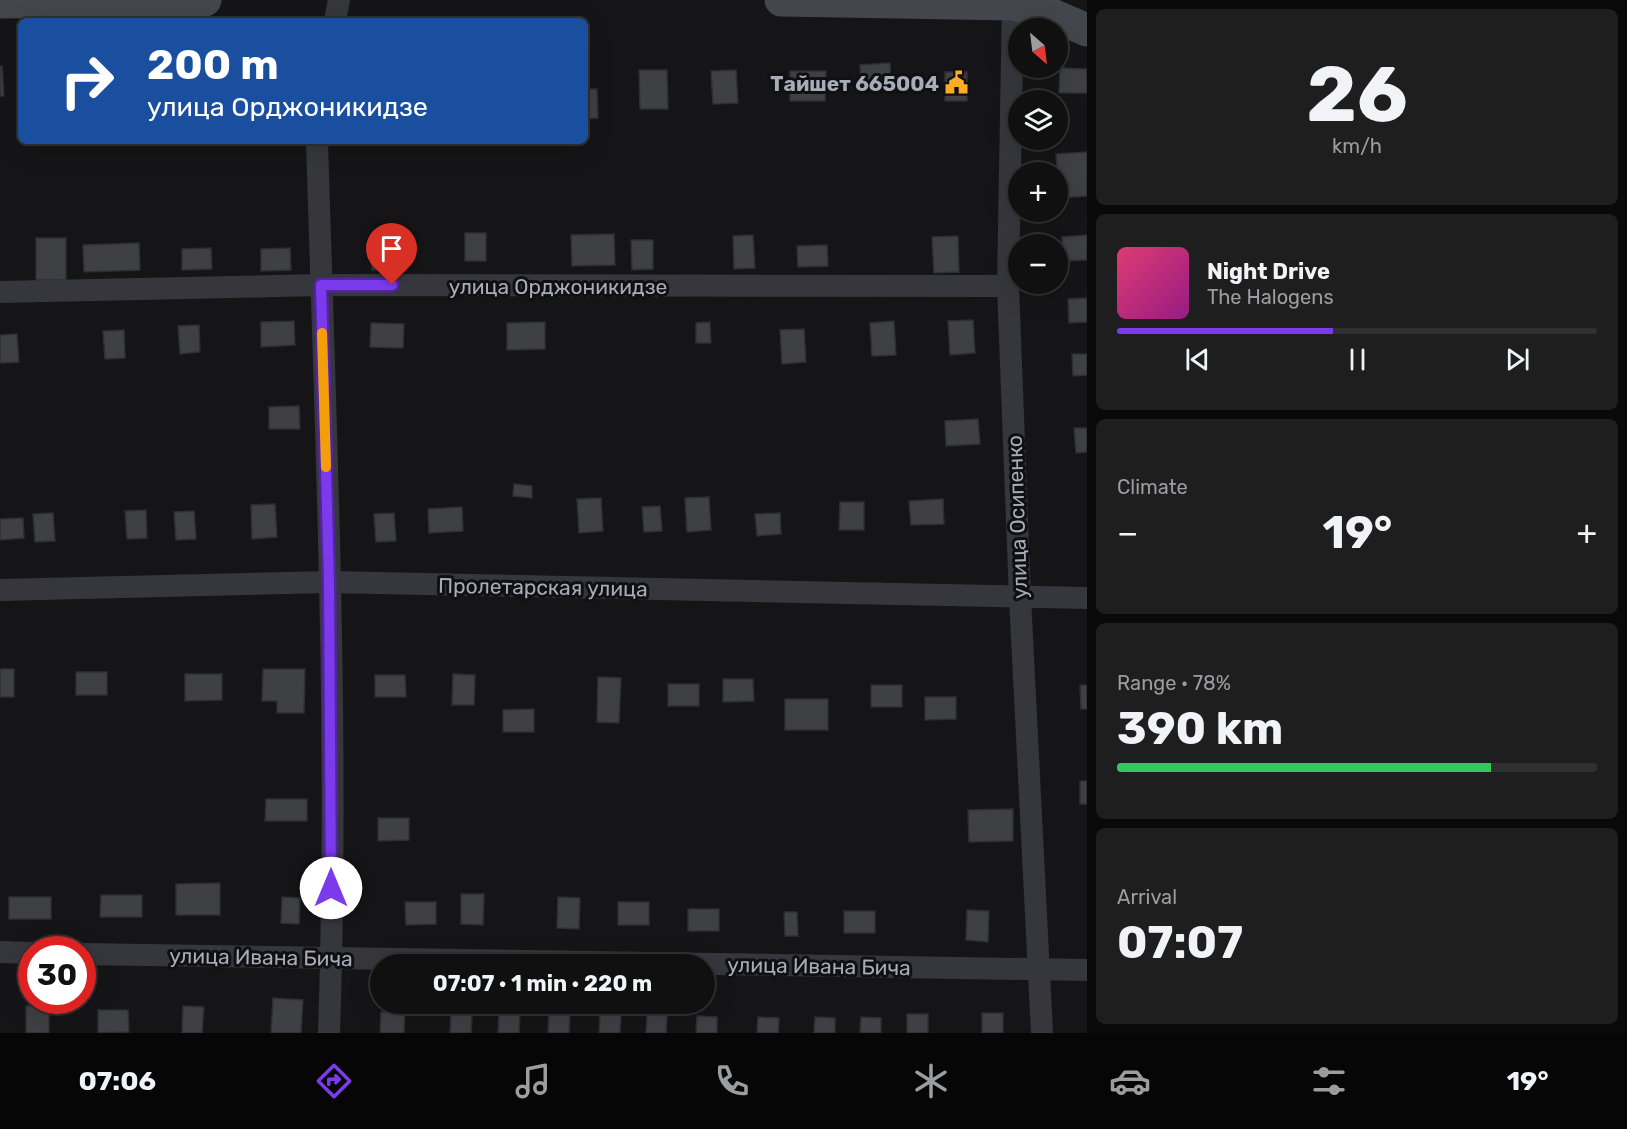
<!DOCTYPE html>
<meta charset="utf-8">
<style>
:root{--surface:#101011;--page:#1e1e1f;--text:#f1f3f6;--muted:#9c9d9f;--line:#303031;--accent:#7c3aed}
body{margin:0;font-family:Rubik,sans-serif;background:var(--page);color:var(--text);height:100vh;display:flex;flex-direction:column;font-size:22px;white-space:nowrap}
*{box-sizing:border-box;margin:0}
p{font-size:20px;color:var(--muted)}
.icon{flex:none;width:33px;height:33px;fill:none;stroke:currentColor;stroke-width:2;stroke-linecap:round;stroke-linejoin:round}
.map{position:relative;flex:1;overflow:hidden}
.panel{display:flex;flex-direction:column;gap:9px;padding:9px;background:#090909;width:540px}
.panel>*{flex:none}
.top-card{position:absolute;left:18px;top:18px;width:570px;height:126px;border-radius:9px;box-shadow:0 6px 24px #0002,0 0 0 2px var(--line);background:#1a4fa0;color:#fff;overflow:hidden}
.needle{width:39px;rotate:152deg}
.buttons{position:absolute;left:1008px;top:18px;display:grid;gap:12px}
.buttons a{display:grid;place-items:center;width:60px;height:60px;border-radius:50%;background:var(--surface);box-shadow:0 6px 24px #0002,0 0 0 2px var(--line);font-size:30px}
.speed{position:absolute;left:18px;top:936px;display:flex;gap:12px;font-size:30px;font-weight:700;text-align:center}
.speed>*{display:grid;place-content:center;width:78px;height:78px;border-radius:50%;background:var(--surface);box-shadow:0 6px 24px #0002,0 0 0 2px var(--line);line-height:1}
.speed .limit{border:9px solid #d22;background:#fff;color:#111}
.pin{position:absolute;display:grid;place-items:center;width:51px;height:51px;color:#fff;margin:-62px -26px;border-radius:50% 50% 50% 0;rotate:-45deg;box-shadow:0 0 6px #0007}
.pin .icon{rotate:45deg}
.me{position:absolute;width:66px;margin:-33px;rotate:0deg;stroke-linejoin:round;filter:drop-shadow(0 0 4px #0008)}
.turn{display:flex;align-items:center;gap:21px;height:126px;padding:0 30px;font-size:27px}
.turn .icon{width:78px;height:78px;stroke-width:2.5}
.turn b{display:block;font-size:42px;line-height:51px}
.big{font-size:45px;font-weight:700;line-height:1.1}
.panel .widget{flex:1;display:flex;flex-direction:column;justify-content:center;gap:9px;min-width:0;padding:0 21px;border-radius:9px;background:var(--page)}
.panel .dial{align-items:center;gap:0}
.dial b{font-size:78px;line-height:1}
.song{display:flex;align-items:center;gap:18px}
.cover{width:72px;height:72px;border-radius:9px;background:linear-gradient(135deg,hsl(340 70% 55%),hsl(310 70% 35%))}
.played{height:6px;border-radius:3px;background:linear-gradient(90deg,var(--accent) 45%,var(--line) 45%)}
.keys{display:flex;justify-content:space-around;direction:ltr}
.heat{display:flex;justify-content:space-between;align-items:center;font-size:33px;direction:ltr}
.charge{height:9px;border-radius:4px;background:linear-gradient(90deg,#34c759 78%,var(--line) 0)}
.trip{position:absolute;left:370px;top:954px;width:345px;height:60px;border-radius:30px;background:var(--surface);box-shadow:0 6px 24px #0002,0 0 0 2px var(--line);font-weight:700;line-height:60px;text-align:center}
.tab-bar{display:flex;height:96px;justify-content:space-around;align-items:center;background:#060607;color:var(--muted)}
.tab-bar .icon{width:42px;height:42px}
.tab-bar .current{color:var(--accent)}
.tab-bar b{font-size:27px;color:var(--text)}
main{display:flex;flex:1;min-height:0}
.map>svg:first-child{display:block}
.building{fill:#3e4044;stroke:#2e2f33;stroke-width:1.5}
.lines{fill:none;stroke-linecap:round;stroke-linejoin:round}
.minor{stroke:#35373c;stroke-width:22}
.secondary{stroke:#43464c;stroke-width:33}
.route-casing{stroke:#51269a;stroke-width:15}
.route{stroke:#7c3aed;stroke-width:10}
.slow{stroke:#f59e0b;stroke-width:10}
.labels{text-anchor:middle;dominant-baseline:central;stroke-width:6;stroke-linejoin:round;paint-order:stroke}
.poi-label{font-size:21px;font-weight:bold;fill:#a6acb8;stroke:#101012;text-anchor:end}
.street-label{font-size:21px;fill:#a6acb8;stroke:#101012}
</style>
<main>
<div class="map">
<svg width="1087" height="1033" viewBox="0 0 1087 1033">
<rect width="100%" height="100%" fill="#151517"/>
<g class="building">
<path d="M890 63 891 85 861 86 860 65Z"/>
<path d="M0 66H2L4 96H0Z"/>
<path d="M1060 68 1087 69V93H1059Z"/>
<path d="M639 70H667L668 109H640Z"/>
<path d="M736 70 738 103 713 104 711 71Z"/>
<path d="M790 71H826L825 101H790Z"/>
<rect x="945" y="72" width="22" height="29"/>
<path d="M585 89H597L598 118 585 119Z"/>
<path d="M1087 152V196L1059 198 1056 154Z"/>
<rect x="465" y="233" width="21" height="28"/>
<path d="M614 234 615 265 572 266 571 235Z"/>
<path d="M753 235 755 268 734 269 733 236Z"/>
<path d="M1087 235V260L1063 261 1062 237Z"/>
<path d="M958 236 959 272 934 273 932 237Z"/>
<rect x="36" y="238" width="30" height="42"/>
<path d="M631 240H653V269L632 270Z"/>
<path d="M139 243 140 270 84 272 83 245Z"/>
<path d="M827 245 828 266 798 267 797 246Z"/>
<path d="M401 247 402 269 372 270 371 248Z"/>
<path d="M211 248 212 269 182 270V249Z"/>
<path d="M290 248 291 270 261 271V249Z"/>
<path d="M1087 298V322L1069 323 1068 299Z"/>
<path d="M973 320 975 353 950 355 948 321Z"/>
<path d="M294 321 295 345 261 347V322Z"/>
<path d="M894 321 896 355 872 356 870 323Z"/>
<path d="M545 322V349L507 350V323Z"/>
<path d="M710 322 711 343H696V323Z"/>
<path d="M371 323 404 324 403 348 370 347Z"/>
<path d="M199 325 200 352 180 354 178 326Z"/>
<path d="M804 329 806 362 782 364 780 330Z"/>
<path d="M124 330 125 358 105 359 103 331Z"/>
<path d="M17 334 19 362 0 363V335Z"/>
<path d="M1072 354H1087V375L1073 376Z"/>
<path d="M299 406 300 429H269V407Z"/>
<path d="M978 419 980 444 946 446 945 421Z"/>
<path d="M1074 428H1087V452L1076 453Z"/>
<path d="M514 484 532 486V498L513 496Z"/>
<path d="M709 497 711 530 687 532 685 498Z"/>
<path d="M601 498 603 531 579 533 577 499Z"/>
<path d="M943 499 944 524 911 525 909 501Z"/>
<path d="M840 502H864V530H839Z"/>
<path d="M275 504 277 537 252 539 251 505Z"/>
<path d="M660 506 662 531 644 532 642 507Z"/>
<path d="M462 507 463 531 429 533 428 509Z"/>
<path d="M146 510 147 538 127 539 125 511Z"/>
<path d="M194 511 196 539 176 540 174 512Z"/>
<path d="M53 513 55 541 35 542 33 514Z"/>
<path d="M394 513 396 541 376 542 374 514Z"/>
<path d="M780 513 781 534 757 536 755 514Z"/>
<path d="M23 518 24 538 0 540V519Z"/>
<rect x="0" y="669" width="14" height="28"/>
<path d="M263 669H305L304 713H277V701H262Z"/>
<rect x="76" y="672" width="31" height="23"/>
<path d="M185 674H222V700L185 701Z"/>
<path d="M453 674 475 675 474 705H452Z"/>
<path d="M375 675H405L406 697H375Z"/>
<path d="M598 677 621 678 619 723 597 722Z"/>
<path d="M723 679H753L754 701 723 702Z"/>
<rect x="668" y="684" width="31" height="22"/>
<rect x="871" y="685" width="31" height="22"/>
<path d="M1080 685H1087V709H1081Z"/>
<path d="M925 697H956V719L925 720Z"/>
<rect x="785" y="699" width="43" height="31"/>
<path d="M534 709V732H503V710Z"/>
<rect x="1080" y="781" width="7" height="23"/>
<path d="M266 799H307V821H265Z"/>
<path d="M1013 809V841L969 842 968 810Z"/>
<path d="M378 818H409V840L378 841Z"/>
<path d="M220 883V915H176V884Z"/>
<path d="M461 894H484L483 925 461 924Z"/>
<path d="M101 895H142V917H100Z"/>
<rect x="9" y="897" width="42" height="22"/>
<path d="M282 897 300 898 299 924 281 923Z"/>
<path d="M558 897 580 898 579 929 557 928Z"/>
<path d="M405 902H436V924L406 925Z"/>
<rect x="618" y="902" width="31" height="23"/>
<rect x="688" y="909" width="31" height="22"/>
<path d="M967 910 989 911 988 942 966 940Z"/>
<rect x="844" y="911" width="31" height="22"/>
<path d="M784 912H797L798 936H785Z"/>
<path d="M273 998 303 1000 301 1033H271Z"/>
<rect x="26" y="1006" width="23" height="27"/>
<path d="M183 1006 204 1007 202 1033H182Z"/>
<path d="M98 1010H128L129 1032 98 1033Z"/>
<path d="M549 1011 570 1012 569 1033H548Z"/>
<path d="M381 1012 405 1013 404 1033H380Z"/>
<path d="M499 1012 520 1013 519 1033H498Z"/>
<path d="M600 1013 621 1014 620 1033H599Z"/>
<rect x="982" y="1013" width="21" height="20"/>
<path d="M451 1014 472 1015 471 1033H450Z"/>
<path d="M647 1014 667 1016 666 1033H646Z"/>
<rect x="907" y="1014" width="21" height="19"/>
<path d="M697 1016 717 1017V1033H696Z"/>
<path d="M758 1017 779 1018 778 1033H757Z"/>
<path d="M815 1017 835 1018V1033H814Z"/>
<path d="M861 1017 881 1018V1033H860Z"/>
</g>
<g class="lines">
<g class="minor">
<path d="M1013 0 1008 286 1020 598 1042 1033"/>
<path d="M335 21 339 0"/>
<path d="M317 141C326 438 339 736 329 1033"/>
<path d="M0 292 321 285 1008 286"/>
<path d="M0 590 329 582 1087 598"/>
<path d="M0 952 32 953"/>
<path d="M82 954 1087 970"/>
</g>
<g class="secondary">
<path d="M781 0 1013 4 1050 14 1087 30"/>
<path d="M0 2 205 0"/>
</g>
</g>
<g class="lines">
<defs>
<path id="route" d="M331 888 329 582 321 285H392"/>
</defs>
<use href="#route" class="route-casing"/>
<use href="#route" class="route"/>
<path class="slow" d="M322 333 326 467"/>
</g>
<defs>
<symbol id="civic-bare" viewBox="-9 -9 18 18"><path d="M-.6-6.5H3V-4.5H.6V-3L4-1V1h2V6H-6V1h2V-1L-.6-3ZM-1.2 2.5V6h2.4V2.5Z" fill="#fcab27" stroke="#101012" stroke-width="2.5" paint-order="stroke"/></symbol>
</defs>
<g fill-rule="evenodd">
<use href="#civic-bare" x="940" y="66" width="33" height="33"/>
</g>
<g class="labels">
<g class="poi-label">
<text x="939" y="83">Тайшет 665004</text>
</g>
<g class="street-label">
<text x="558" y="286">улица Орджоникидзе</text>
<text transform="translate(1017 517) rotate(-92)">улица Осипенко</text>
<text transform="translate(543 587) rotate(1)">Пролетарская улица</text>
<text transform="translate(261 957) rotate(1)">улица Ивана Бича</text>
<text transform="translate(819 966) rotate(1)">улица Ивана Бича</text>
</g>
</g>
</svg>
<div class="buttons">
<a><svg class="needle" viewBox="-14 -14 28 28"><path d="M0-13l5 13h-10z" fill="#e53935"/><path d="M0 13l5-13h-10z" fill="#9c9d9f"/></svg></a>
<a><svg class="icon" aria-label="layers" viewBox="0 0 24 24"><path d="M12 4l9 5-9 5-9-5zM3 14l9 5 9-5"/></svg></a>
<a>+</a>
<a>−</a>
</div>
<div class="speed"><div class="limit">30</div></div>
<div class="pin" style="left:392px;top:285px;background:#d93025"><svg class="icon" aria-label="arrive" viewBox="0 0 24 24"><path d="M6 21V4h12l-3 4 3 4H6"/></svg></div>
<svg class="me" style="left:331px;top:888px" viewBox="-20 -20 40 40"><circle r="19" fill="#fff"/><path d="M0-13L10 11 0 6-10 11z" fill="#7c3aed"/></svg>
<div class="trip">07:07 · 1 min · 220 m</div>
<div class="top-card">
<div class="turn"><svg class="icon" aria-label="right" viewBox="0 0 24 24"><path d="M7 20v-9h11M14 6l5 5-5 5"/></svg><div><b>200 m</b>улица Орджоникидзе</div></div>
</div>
</div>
<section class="panel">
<div class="widget dial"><b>26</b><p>km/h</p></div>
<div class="widget">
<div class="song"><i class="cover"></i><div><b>Night Drive</b><p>The Halogens</p></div></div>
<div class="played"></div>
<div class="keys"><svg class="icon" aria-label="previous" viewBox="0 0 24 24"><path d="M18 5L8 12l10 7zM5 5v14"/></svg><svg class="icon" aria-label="pause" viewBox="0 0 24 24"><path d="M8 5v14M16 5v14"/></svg><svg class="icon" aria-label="next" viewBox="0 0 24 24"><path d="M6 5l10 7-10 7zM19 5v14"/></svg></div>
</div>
<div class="widget"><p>Climate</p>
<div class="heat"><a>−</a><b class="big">19°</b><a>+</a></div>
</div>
<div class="widget"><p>Range · 78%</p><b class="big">390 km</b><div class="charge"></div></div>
<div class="widget"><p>Arrival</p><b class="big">07:07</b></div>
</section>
</main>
<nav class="tab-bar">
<b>07:06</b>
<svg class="icon current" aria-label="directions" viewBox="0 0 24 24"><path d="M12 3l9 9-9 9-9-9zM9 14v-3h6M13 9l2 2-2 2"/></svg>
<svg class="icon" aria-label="music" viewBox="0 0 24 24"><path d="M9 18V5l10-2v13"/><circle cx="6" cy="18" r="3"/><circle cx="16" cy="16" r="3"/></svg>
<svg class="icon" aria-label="phone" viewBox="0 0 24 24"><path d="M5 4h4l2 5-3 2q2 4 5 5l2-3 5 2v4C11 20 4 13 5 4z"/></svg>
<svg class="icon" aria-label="climate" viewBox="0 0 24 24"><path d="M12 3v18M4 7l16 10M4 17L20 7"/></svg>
<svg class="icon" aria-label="car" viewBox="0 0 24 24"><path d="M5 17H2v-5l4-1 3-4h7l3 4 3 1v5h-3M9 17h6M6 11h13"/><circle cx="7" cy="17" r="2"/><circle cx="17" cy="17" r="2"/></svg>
<svg class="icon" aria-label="filters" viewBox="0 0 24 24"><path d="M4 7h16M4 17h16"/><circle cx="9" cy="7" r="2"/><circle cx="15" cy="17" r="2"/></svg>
<b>19°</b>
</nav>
